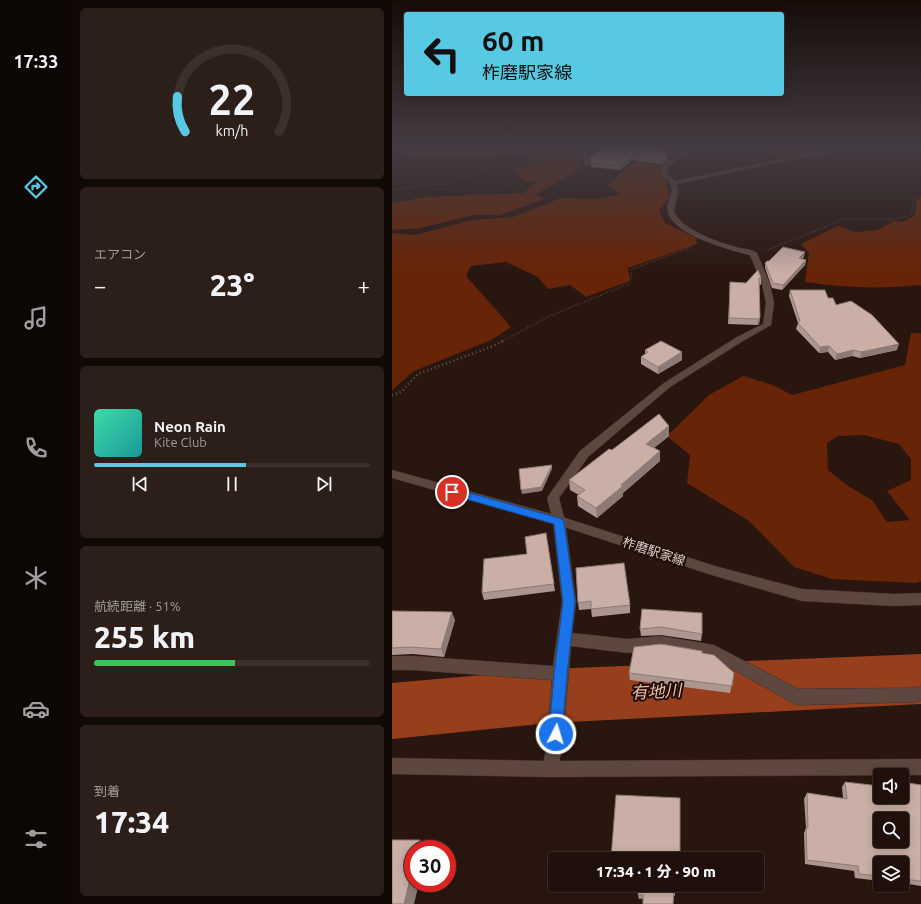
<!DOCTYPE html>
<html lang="ja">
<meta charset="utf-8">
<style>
:root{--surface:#1f100b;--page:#2c1e19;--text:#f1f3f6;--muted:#a19d9d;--line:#3c302c;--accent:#57c9e2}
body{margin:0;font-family:Ubuntu,"Noto Sans JP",sans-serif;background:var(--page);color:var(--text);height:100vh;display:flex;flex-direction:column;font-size:15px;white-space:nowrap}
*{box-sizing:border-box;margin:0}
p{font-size:13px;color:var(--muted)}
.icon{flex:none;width:22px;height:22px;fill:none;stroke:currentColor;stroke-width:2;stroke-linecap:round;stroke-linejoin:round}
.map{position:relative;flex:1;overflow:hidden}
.panel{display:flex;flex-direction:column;gap:8px;padding:8px;background:#110906;width:320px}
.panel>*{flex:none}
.guide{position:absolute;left:12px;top:12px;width:380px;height:84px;border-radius:4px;box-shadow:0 2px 10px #0003,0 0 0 1px var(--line);background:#57c9e2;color:#111;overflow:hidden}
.fabs{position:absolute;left:481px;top:768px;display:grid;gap:8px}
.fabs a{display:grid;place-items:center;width:36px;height:36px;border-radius:4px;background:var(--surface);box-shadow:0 2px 10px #0003,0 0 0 1px var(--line);font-size:20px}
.speed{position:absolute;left:12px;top:840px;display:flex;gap:8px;font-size:20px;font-weight:700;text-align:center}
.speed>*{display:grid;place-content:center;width:52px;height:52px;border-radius:50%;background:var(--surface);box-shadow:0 2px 10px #0003,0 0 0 1px var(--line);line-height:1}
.speed .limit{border:6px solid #d22;background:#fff;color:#111}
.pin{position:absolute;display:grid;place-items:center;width:34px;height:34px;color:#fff;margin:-17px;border:2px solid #fff;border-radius:50%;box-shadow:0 1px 4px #0007}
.me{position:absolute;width:44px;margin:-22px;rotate:5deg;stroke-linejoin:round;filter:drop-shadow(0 0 3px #0008)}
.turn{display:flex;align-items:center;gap:14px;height:84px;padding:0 12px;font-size:18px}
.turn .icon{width:52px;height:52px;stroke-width:2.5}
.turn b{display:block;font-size:28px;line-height:34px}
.big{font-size:30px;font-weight:800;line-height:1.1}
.panel .tile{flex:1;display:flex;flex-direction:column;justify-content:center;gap:6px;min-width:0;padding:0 14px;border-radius:6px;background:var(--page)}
.panel .dial{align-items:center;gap:0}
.dial svg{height:104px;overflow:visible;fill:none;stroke:var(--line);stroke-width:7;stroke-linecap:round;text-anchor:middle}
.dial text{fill:var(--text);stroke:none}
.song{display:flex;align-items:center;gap:12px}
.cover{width:48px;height:48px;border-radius:6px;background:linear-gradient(135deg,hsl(160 70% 55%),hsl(180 70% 35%))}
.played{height:4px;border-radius:2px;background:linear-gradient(90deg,var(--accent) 55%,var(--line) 55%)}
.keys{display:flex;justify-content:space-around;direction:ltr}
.heat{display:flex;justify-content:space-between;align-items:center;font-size:22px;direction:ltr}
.charge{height:6px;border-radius:3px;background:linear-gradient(90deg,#34c759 51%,var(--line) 0)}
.trip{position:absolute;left:156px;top:852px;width:216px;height:40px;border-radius:4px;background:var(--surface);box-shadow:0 2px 10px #0003,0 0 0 1px var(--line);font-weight:800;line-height:40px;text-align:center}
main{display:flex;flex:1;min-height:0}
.tabs{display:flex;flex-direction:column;width:72px;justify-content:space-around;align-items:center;background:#0c0604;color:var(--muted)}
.tabs .icon{width:28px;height:28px}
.tabs .current{color:var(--accent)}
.tabs b{font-size:18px;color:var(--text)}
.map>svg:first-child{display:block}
.green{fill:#682407;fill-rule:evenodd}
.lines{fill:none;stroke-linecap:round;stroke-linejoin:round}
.river{fill:#973f1d;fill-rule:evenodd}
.minor-casing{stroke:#3d302e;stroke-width:1}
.tertiary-casing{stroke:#3d302e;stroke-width:1}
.secondary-casing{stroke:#3d302e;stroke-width:1}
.path-far2{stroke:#66554f;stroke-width:1.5;stroke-dasharray:0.5 1.5;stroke-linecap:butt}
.path-far1{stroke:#66554f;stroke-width:2;stroke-dasharray:0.5 2;stroke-linecap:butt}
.path{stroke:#66554f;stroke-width:2.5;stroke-dasharray:1 3;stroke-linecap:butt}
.minor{fill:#5d473f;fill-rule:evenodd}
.tertiary{fill:#5d473f;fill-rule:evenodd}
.secondary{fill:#5d473f;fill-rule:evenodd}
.wall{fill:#ad968f}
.shaded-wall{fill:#8d7a74}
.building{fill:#c9afa6;stroke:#8d7a74;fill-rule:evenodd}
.route{fill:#1a73e8;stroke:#114b97}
.labels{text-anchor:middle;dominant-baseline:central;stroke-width:4;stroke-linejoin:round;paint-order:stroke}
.street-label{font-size:13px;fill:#ded1cc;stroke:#1f0d07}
.near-water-label{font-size:17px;font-style:italic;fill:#efbdab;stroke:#1f0d07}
</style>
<main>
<nav class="tabs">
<b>17:33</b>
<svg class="icon current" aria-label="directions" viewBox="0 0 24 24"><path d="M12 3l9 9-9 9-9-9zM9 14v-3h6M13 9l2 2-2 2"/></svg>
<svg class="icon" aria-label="music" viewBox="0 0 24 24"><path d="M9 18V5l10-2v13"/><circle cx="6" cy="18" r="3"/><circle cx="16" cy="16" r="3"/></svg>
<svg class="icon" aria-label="phone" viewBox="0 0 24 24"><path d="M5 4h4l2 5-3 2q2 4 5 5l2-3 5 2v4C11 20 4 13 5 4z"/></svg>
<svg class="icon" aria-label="climate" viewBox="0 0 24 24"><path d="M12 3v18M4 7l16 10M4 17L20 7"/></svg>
<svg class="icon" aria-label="car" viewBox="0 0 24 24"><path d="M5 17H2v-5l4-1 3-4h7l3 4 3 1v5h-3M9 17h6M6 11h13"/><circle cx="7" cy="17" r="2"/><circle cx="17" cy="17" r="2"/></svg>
<svg class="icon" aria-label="filters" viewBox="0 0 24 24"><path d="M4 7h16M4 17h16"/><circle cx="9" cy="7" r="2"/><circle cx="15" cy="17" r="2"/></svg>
</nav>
<section class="panel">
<div class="tile dial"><svg viewBox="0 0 100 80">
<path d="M14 69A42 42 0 1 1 86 69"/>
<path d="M14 69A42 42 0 0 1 8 42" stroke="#57c9e2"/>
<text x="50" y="56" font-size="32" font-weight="700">22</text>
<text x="50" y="72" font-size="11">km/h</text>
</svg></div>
<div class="tile"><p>エアコン</p>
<div class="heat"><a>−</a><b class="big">23°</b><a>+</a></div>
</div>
<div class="tile">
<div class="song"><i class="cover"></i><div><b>Neon Rain</b><p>Kite Club</p></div></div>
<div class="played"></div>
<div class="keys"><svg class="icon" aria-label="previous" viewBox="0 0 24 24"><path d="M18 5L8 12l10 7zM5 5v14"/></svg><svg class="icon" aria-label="pause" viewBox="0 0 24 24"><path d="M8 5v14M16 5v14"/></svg><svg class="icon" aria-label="next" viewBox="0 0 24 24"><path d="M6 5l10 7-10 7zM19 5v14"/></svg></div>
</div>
<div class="tile"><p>航続距離 · 51%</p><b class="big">255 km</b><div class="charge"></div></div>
<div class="tile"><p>到着</p><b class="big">17:34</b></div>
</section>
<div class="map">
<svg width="529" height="904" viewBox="0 0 529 904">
<rect width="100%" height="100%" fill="#29160f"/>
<g class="green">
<path d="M9 147H139L135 152 84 157H33L18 156Z"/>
<path d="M143 147H185L191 167 143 195 155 198 108 215H82L28 228 5 230 0 229V203L34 197 132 193 145 181 134 182 121 170 141 164 144 157 138 152Z"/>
<path d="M251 147H285L284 154 269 164 274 179 278 197 267 210 273 223 304 238 305 244 236 268 238 281 194 297 178 285 156 289 146 277 114 262 79 266 74 276 119 327 99 340 22 371 0 390V233L23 235 80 220 121 217 169 198 205 199 229 194 216 186 227 174 245 160Z"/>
<path d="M380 147H448L389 159 380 152Z"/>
<path d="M529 197V285C490 289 451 288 413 282L417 253 409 244 446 226 464 232 486 230 502 221 511 222 523 215 524 202Z"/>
<path d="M519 333H529V581L524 583 440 579 402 567 357 521 295 483 298 455 275 436 317 395 351 376 381 385 400 395 513 365ZM472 435 507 444 519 459V480L495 491 518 520 495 522 480 500 456 486 436 470 435 443 446 436Z"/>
</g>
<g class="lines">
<path class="river" d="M529 654V704L158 723 0 739V683L158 669Z"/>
<defs>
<g id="minor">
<path d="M188 147H194L198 166 193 165Z"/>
<path d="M289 147H295L294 153 276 167 275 174 283 181 447 147H459L284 184 286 191 282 211C289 230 326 242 344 247 350 249 360 249 365 253L378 284 382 303 379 325 351 341 278 387 196 457 167 498 173 521 184 602 180 633 235 639 269 636 322 645 406 689 523 688 529 686V700L523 702 405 705 320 658 269 650 235 653 179 646 170 749 164 775 158 777 152 775 150 769 154 749 160 680 21 670H0V656H21L161 666 170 602 161 521 155 498 157 495 188 451 272 383 345 337 371 324 374 303 370 284 358 255C338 250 281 235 276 212 273 202 284 193 278 183 276 179 272 177 269 174L270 166 289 151Z"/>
</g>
<path id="tertiary" d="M0 758 158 761 529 759V775L158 777 0 774Z"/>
<path id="secondary" d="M0 470 167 516 323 566 410 589 502 594 529 593V605L502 606 410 601 323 576 166 525 0 478Z"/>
</defs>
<use href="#minor" class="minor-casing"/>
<use href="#tertiary" class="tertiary-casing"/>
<use href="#secondary" class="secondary-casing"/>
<g class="path-far2">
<path d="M0 190 58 183 99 167 126 164 138 160 137 157 126 154 101 153 23 159 14 156 7 147"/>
<path d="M421 232 451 219H502L519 215 522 200 529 195"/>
</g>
<g class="path-far1">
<path d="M376 250 423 231"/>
<path d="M109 342 158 316 238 283 240 269 300 247"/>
</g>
<path class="path" d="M0 395 9 392 26 374 101 346 111 341"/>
<use href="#minor" class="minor"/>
<use href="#tertiary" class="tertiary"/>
<use href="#secondary" class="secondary"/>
</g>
<g class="wall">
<path d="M211 147 275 160 270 164 240 160 228 170 199 167 198 157Z"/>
<path d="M412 257 410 259 414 260 413 265 390 290 380 288 373 268V263L377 261Z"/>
<path d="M366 270 369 278V285L367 284 368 318 367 324 365 325 336 324 338 282 354 283Z"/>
<path d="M398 290 436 298 444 305 505 350 468 358 460 356 443 360 436 352 427 353 404 329 406 323 397 296Z"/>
<path d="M253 350 290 360 266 374 249 364V357L253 354Z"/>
<path d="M277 436 262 448 268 461 231 493V496L205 518 186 506 185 496 187 495 178 490 177 480 220 450Z"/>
<path d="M155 540 163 591 92 600 90 593Z"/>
<path d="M184 568 238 605V613L200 617 199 609 187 610 186 603Z"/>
<path d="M0 611 63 620 52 657 21 654 0 655Z"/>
<path d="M310 613V634L309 641 269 635 249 636 248 629Z"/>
<path d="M310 653 342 673 338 693 238 680 237 673Z"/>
<path d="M453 782 488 797 529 785V886L510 883V863H488V881L463 878 462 871 413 864 412 833 414 828 412 799 415 793 451 798 450 787Z"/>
<path d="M283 885V896L281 895 247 899 246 895Z"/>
</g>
<g class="shaded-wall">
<path d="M240 156V160L228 170V166Z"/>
<path d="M275 156V160L270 164V160Z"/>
<path d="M413 252 412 257 406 263 407 258Z"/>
<path d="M414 260 413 265 390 290 391 285Z"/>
<path d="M368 318 367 324 365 325 366 319Z"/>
<path d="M507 344 505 350 468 358 469 352Z"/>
<path d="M437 346 436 352 427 353 428 347Z"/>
<path d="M462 350 460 356 443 360 445 354Z"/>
<path d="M290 352V360L266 374V367Z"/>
<path d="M277 426V436L254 454V444Z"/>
<path d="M268 451V461L231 493V496L205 518 204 508 229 485Z"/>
<path d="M160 465V469L150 491 130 494 129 490Z"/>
<path d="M60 612 63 620 52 657 49 649Z"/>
<path d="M28 840 35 848 34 849H25Z"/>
<path d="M21 867V883H27L22 904H12Z"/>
</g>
<g class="building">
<path d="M211 147H265L275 156 270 160 240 156 228 166 199 163 198 157Z"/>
<path d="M391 247 413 252 407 258 414 260 391 285 381 283 373 263 375 261H377Z"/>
<path d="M366 270 369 278H367L368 318 366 319 337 318 338 282 354 283Z"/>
<path d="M398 290H433L436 298H441L444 305 459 301 480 315 507 344 469 352 462 350 445 354 437 346 428 347 406 323 408 321Z"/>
<path d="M269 341 290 352 266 367 249 357 256 352 253 350Z"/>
<path d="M267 414 277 426 254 444 268 451 229 485 231 486 204 508 185 496 193 490 177 480 217 449 220 450Z"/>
<path d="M160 465 149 487 129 490 127 469Z"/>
<path d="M154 533 162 584 90 593 92 559 135 554 133 537Z"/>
<path d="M232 563 238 605 199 609V601L186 603 184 568Z"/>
<path d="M250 609 310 613V634L269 627 248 629Z"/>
<path d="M0 611 60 612 49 649 17 647 0 648Z"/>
<path d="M269 644 310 651V653L322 655 342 673 340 686 237 673 242 647Z"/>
<path d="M453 782 488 786V797H510V782L529 785V881L510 879V863H488V876L467 874 466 866 415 860 414 828H416L415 793 455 799ZM488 819H510V841H488Z"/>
<path d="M224 795 288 798V859H219Z"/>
<path d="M0 840H28L25 849H21V867L12 904H0Z"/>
<path d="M247 885H283V892L282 891 281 904H251V895H246Z"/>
</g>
<linearGradient id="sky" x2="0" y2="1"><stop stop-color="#170c08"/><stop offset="0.54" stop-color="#433c42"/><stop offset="1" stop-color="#433c42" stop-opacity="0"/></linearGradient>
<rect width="529" height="274" fill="url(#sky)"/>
<path class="route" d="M60 488 167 518 170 519 172 522 183 602 175 674 170 734 168 739 164 741 159 739 157 734 162 674 171 602 162 524 56 494 55 492Z"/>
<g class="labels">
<g class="street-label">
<text transform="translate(262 551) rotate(18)">柞磨駅家線</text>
</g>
<g class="near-water-label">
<text transform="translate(264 691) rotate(-3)">有地川</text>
</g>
</g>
</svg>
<div class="fabs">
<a><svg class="icon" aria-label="sound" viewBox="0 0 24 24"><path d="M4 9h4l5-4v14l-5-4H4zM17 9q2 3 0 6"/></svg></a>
<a><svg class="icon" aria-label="search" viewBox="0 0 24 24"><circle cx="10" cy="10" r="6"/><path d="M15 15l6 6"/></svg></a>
<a><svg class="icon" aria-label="layers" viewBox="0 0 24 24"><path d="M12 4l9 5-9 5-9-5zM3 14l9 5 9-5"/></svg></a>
</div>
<div class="speed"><div class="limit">30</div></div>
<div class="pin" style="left:60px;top:492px;background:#d93025"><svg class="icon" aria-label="arrive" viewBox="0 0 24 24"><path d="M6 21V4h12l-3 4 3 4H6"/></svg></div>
<svg class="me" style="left:164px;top:734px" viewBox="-20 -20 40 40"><circle r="17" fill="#1a73e8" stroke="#fff" stroke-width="3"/><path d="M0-11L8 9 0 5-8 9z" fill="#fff"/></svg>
<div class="trip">17:34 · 1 分 · 90 m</div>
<div class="guide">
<div class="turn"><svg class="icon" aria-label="left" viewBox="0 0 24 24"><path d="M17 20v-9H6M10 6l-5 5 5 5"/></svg><div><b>60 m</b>柞磨駅家線</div></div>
</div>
</div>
</main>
